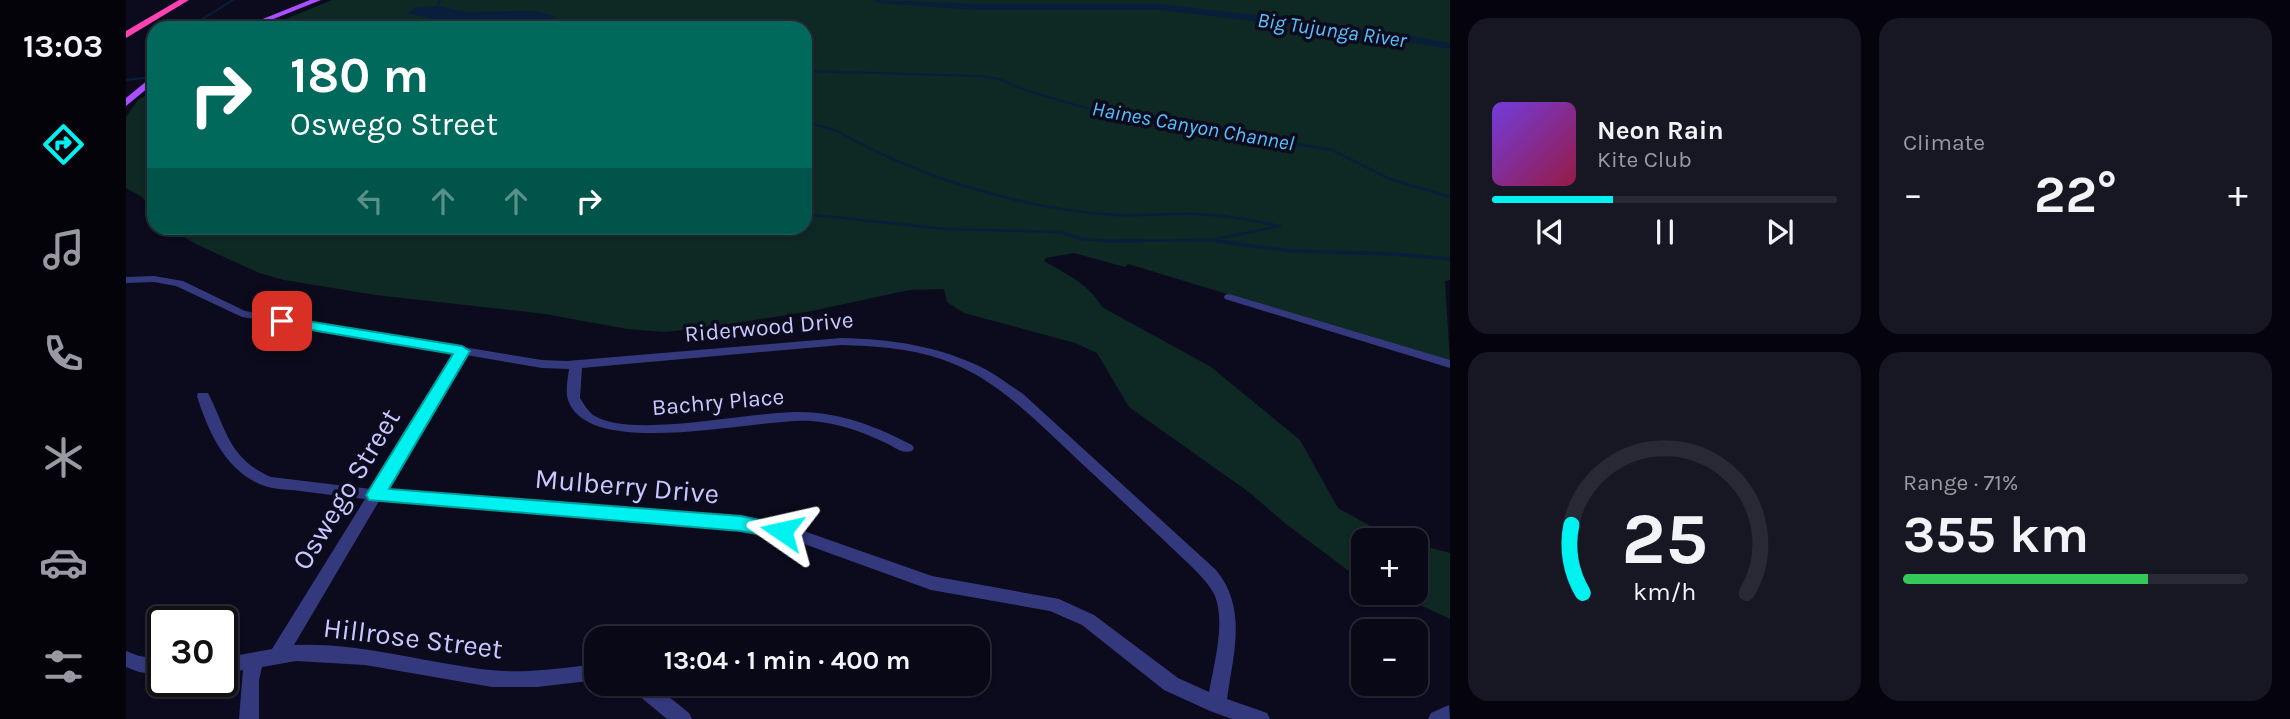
<!DOCTYPE html>
<meta charset="utf-8">
<style>
:root{--surface:#090816;--page:#171623;--text:#f1f3f6;--muted:#999aa1;--line:#292935;--accent:#00f2f0}
body{margin:0;font-family:Karla,sans-serif;background:var(--page);color:var(--text);height:100vh;display:flex;flex-direction:column;font-size:26px;white-space:nowrap}
*{box-sizing:border-box;margin:0}
p{font-size:23px;color:var(--muted)}
.icon{flex:none;width:38px;height:38px;fill:none;stroke:currentColor;stroke-width:2;stroke-linecap:round;stroke-linejoin:round}
.map{position:relative;flex:1;overflow:hidden}
.details{display:flex;flex-direction:column;gap:18px;padding:18px;background:#05040c;width:840px}
.details>*{flex:none}
.guide{position:absolute;left:21px;top:21px;width:665px;height:214px;border-radius:21px;box-shadow:0 2px 5px #0004,0 0 0 2px var(--line);background:#00695c;color:#fff;overflow:hidden}
.fabs{position:absolute;left:1225px;top:528px;display:grid;gap:14px}
.fabs a{display:grid;place-items:center;width:77px;height:77px;border-radius:14px;background:var(--surface);box-shadow:0 2px 5px #0004,0 0 0 2px var(--line);font-size:35px}
.speed{position:absolute;left:21px;top:606px;display:flex;gap:14px;font-size:35px;font-weight:700;text-align:center}
.speed>*{display:grid;place-content:center;width:91px;height:91px;border-radius:50%;background:var(--surface);box-shadow:0 2px 5px #0004,0 0 0 2px var(--line);line-height:1}
.speed .limit{border:4px solid #111;border-radius:10px;background:#fff;color:#111}
.pin{position:absolute;display:grid;place-items:center;width:60px;height:60px;color:#fff;margin:-30px;border-radius:14px;box-shadow:0 4px 10px #0006}
.me{position:absolute;width:77px;margin:-38px;rotate:281deg;stroke-linejoin:round;filter:drop-shadow(0 0 5px #0008)}
.turn{display:flex;align-items:center;gap:24px;height:147px;padding:0 28px;font-size:32px}
.turn .icon{width:91px;height:91px;stroke-width:2.5}
.turn b{display:block;font-size:49px;line-height:60px}
.lanes{display:flex;align-items:center;height:66px;padding:0 28px;background:#0003;justify-content:center;gap:35px;direction:ltr}
.lanes .off{opacity:.35}
.big{font-size:52px;font-weight:700;line-height:1.1}
.details .card{flex:1;display:flex;flex-direction:column;justify-content:center;gap:10px;min-width:0;padding:0 24px;border-radius:21px;background:var(--page)}
.details .dial{align-items:center;gap:0}
.dial svg{height:182px;overflow:visible;fill:none;stroke:var(--line);stroke-width:7;stroke-linecap:round;text-anchor:middle}
.dial text{fill:var(--text);stroke:none}
.song{display:flex;align-items:center;gap:21px}
.cover{width:84px;height:84px;border-radius:10px;background:linear-gradient(135deg,hsl(260 70% 55%),hsl(340 70% 35%))}
.played{height:7px;border-radius:4px;background:linear-gradient(90deg,var(--accent) 35%,var(--line) 35%)}
.keys{display:flex;justify-content:space-around;direction:ltr}
.heat{display:flex;justify-content:space-between;align-items:center;font-size:38px;direction:ltr}
.charge{height:10px;border-radius:5px;background:linear-gradient(90deg,#34c759 71%,var(--line) 0)}
.details .tiles{flex:1;display:grid;gap:18px;grid-template-columns:repeat(2,1fr)}
.trip{position:absolute;left:458px;top:626px;width:406px;height:70px;border-radius:21px;background:var(--surface);box-shadow:0 2px 5px #0004,0 0 0 2px var(--line);font-weight:700;line-height:70px;text-align:center}
main{display:flex;flex:1;min-height:0}
.dock{display:flex;flex-direction:column;width:126px;justify-content:space-around;align-items:center;background:#040309;color:var(--muted)}
.dock .icon{width:49px;height:49px}
.dock .active{color:var(--accent)}
.dock b{font-size:32px;color:var(--text)}
.map>svg:first-child{display:block}
.green{fill:#0e2824}
.water{fill:#071f3a}
.lines{fill:none;stroke-linecap:round;stroke-linejoin:round}
.stream-far2{stroke:#071f3a;stroke-width:2}
.stream-far1{stroke:#071f3a;stroke-width:2.5}
.stream{stroke:#071f3a;stroke-width:3.5}
.river{fill:#071f3a;fill-rule:evenodd}
.minor{fill:#34397e;fill-rule:evenodd}
.primary{fill:#aa4eff;fill-rule:evenodd}
.motorway{fill:#ff42b1;fill-rule:evenodd}
.route{fill:#00f2f0;stroke:#009d9c;stroke-width:2}
.labels{text-anchor:middle;dominant-baseline:central;stroke-width:7;stroke-linejoin:round;paint-order:stroke}
.far-water-label{font-size:21px;font-style:italic;fill:#55c3ff;stroke:#0c0b1d}
.street-label{font-size:23px;fill:#c8c7ff;stroke:#0c0b1d}
.near-street-label{font-size:28px;fill:#c8c7ff;stroke:#0c0b1d}
</style>
<main>
<nav class="dock">
<b>13:03</b>
<svg class="icon active" aria-label="directions" viewBox="0 0 24 24"><path d="M12 3l9 9-9 9-9-9zM9 14v-3h6M13 9l2 2-2 2"/></svg>
<svg class="icon" aria-label="music" viewBox="0 0 24 24"><path d="M9 18V5l10-2v13"/><circle cx="6" cy="18" r="3"/><circle cx="16" cy="16" r="3"/></svg>
<svg class="icon" aria-label="phone" viewBox="0 0 24 24"><path d="M5 4h4l2 5-3 2q2 4 5 5l2-3 5 2v4C11 20 4 13 5 4z"/></svg>
<svg class="icon" aria-label="climate" viewBox="0 0 24 24"><path d="M12 3v18M4 7l16 10M4 17L20 7"/></svg>
<svg class="icon" aria-label="car" viewBox="0 0 24 24"><path d="M5 17H2v-5l4-1 3-4h7l3 4 3 1v5h-3M9 17h6M6 11h13"/><circle cx="7" cy="17" r="2"/><circle cx="17" cy="17" r="2"/></svg>
<svg class="icon" aria-label="filters" viewBox="0 0 24 24"><path d="M4 7h16M4 17h16"/><circle cx="9" cy="7" r="2"/><circle cx="15" cy="17" r="2"/></svg>
</nav>
<div class="map">
<svg width="1324" height="719" viewBox="0 0 1324 719">
<rect width="100%" height="100%" fill="#0c0b1d"/>
<g class="green">
<path d="M206 0H1324V280L1319 281 1324 361 1002 264 999 267 948 253 920 258 918 261C940 274 963 284 976 307L1085 367 1174 440 1212 508 1246 527 1281 541H1237V579L1227 574 1160 524 1124 493 1003 407 971 353 949 343 838 313 821 302 818 289 783 290 686 311 585 327 539 332 501 329 419 314 249 295 158 280 133 273 72 245 42 228H679V28H138Z"/>
<path d="M28 90V132L21 135 22 139 28 136V212L16 197 0 188V117L12 100Z"/>
<path d="M1290 544 1324 553V619L1268 593H1290Z"/>
</g>
<path class="water" d="M310 6 342 12 409 11 431 17C420 32 349 28 328 28L320 22 281 13 290 8Z"/>
<g class="lines">
<g class="stream-far2">
<path d="M312 6 314 0"/>
<path d="M62 28 107 0"/>
<path d="M679 71 853 76 873 79 902 91 984 115 1162 143"/>
<path d="M0 80 28 77"/>
<path d="M679 122 709 130 733 143"/>
</g>
<g class="stream-far1">
<path d="M730 141C802 180 908 211 990 215 1016 216 1043 213 1070 214 1098 215 1126 220 1154 226L1090 239"/>
<path d="M1151 141 1206 150 1264 179 1324 197"/>
<path d="M679 214 820 229 934 232 956 239 982 241 1085 240 1103 242"/>
</g>
<g class="stream">
<path d="M978 241H1015"/>
<path d="M1090 241 1165 251 1268 254 1324 259"/>
</g>
<path class="river" d="M748 0 852 4H1034L1221 26 1324 43V49L1221 32 1034 10H852L753 3Z"/>
<g class="minor">
<path d="M28 276 57 281 119 311 416 360 441 361 715 338C766 339 813 346 859 369 872 376 883 385 896 393L1090 570C1122 609 1107 654 1101 699L1141 713 1144 719H1106L1084 711 1038 690 956 625 924 611 805 590 670 541 615 529 253 501 168 645C234 642 299 663 364 670 399 674 436 668 471 664V680L411 687H366L239 665 170 661 136 667 133 680V719H113L117 670 96 674V658L146 649 239 499C217 496 195 494 174 491 161 489 148 490 136 485 99 470 82 431 71 396L72 393H82C101 430 102 458 145 477L245 489 329 353 116 317 50 286 28 282 0 283V277ZM715 345C749 346 782 348 815 359 870 377 910 421 952 460 990 495 1027 530 1065 566 1073 574 1081 582 1087 592 1101 618 1088 664 1083 692L1052 678 968 615 933 599 806 576 672 529 615 517 260 490 340 355 416 368 443 369C442 378 439 391 442 400 463 462 635 417 685 421 712 423 738 432 762 444 770 448 776 454 786 451L788 448 786 445C752 427 713 412 674 412 626 411 505 440 467 415 462 411 457 403 454 398L456 368Z"/>
<path d="M1103 294 1324 360V368L1099 299 1098 297 1099 295Z"/>
<path d="M0 651 13 656 37 659V675L13 672 0 667Z"/>
<path d="M504 684H527L563 713 566 719H541L506 690Z"/>
<path d="M1323 705 1324 719H1302L1305 713Z"/>
</g>
<g class="primary">
<path d="M184 0H195L125 28H114Z"/>
<path d="M28 75V83L0 106V98Z"/>
</g>
<path class="motorway" d="M53 0H63L0 38V31Z"/>
</g>
<path class="route" d="M156 317 336 346 344 351 263 489 615 516 663 526 666 531 663 537 656 539 615 531 243 500 240 495 327 354 150 324 148 321Z"/>
<g class="labels">
<g class="far-water-label">
<text transform="translate(1206 30) rotate(8)">Big Tujunga River</text>
<text transform="translate(1067 126) rotate(10)">Haines Canyon Channel</text>
</g>
<g class="street-label">
<text transform="translate(643 327) rotate(-5)">Riderwood Drive</text>
<text transform="translate(592 402) rotate(-5)">Bachry Place</text>
</g>
<g class="near-street-label">
<text transform="translate(501 486) rotate(5)">Mulberry Drive</text>
<text transform="translate(220 489) rotate(-59)">Oswego Street</text>
<text transform="translate(287 638) rotate(7)">Hillrose Street</text>
</g>
</g>
</svg>
<div class="fabs">
<a>+</a>
<a>−</a>
</div>
<div class="speed"><div class="limit">30</div></div>
<div class="pin" style="left:156px;top:321px;background:#d93025"><svg class="icon" aria-label="arrive" viewBox="0 0 24 24"><path d="M6 21V4h12l-3 4 3 4H6"/></svg></div>
<svg class="me" style="left:656px;top:531px" viewBox="-20 -20 40 40"><path d="M0-17L14 15 0 8-14 15z" fill="#00f2f0" stroke="#fff" stroke-width="4"/></svg>
<div class="trip">13:04 · 1 min · 400 m</div>
<div class="guide">
<div class="turn"><svg class="icon" aria-label="right" viewBox="0 0 24 24"><path d="M7 20v-9h11M14 6l5 5-5 5"/></svg><div><b>180 m</b>Oswego Street</div></div>
<div class="lanes"><svg class="icon off" aria-label="left" viewBox="0 0 24 24"><path d="M17 20v-9H6M10 6l-5 5 5 5"/></svg><svg class="icon off" aria-label="ahead" viewBox="0 0 24 24"><path d="M12 20V5M6 11l6-6 6 6"/></svg><svg class="icon off" aria-label="ahead" viewBox="0 0 24 24"><path d="M12 20V5M6 11l6-6 6 6"/></svg><svg class="icon" aria-label="right" viewBox="0 0 24 24"><path d="M7 20v-9h11M14 6l5 5-5 5"/></svg></div>
</div>
</div>
<section class="details">
<div class="tiles">
<div class="card">
<div class="song"><i class="cover"></i><div><b>Neon Rain</b><p>Kite Club</p></div></div>
<div class="played"></div>
<div class="keys"><svg class="icon" aria-label="previous" viewBox="0 0 24 24"><path d="M18 5L8 12l10 7zM5 5v14"/></svg><svg class="icon" aria-label="pause" viewBox="0 0 24 24"><path d="M8 5v14M16 5v14"/></svg><svg class="icon" aria-label="next" viewBox="0 0 24 24"><path d="M6 5l10 7-10 7zM19 5v14"/></svg></div>
</div>
<div class="card"><p>Climate</p>
<div class="heat"><a>−</a><b class="big">22°</b><a>+</a></div>
</div>
<div class="card dial"><svg viewBox="0 0 100 80">
<path d="M14 69A42 42 0 1 1 86 69"/>
<path d="M14 69A42 42 0 0 1 9 39" stroke="#00f2f0"/>
<text x="50" y="56" font-size="32" font-weight="700">25</text>
<text x="50" y="72" font-size="11">km/h</text>
</svg></div>
<div class="card"><p>Range · 71%</p><b class="big">355 km</b><div class="charge"></div></div>
</div>
</section>
</main>
